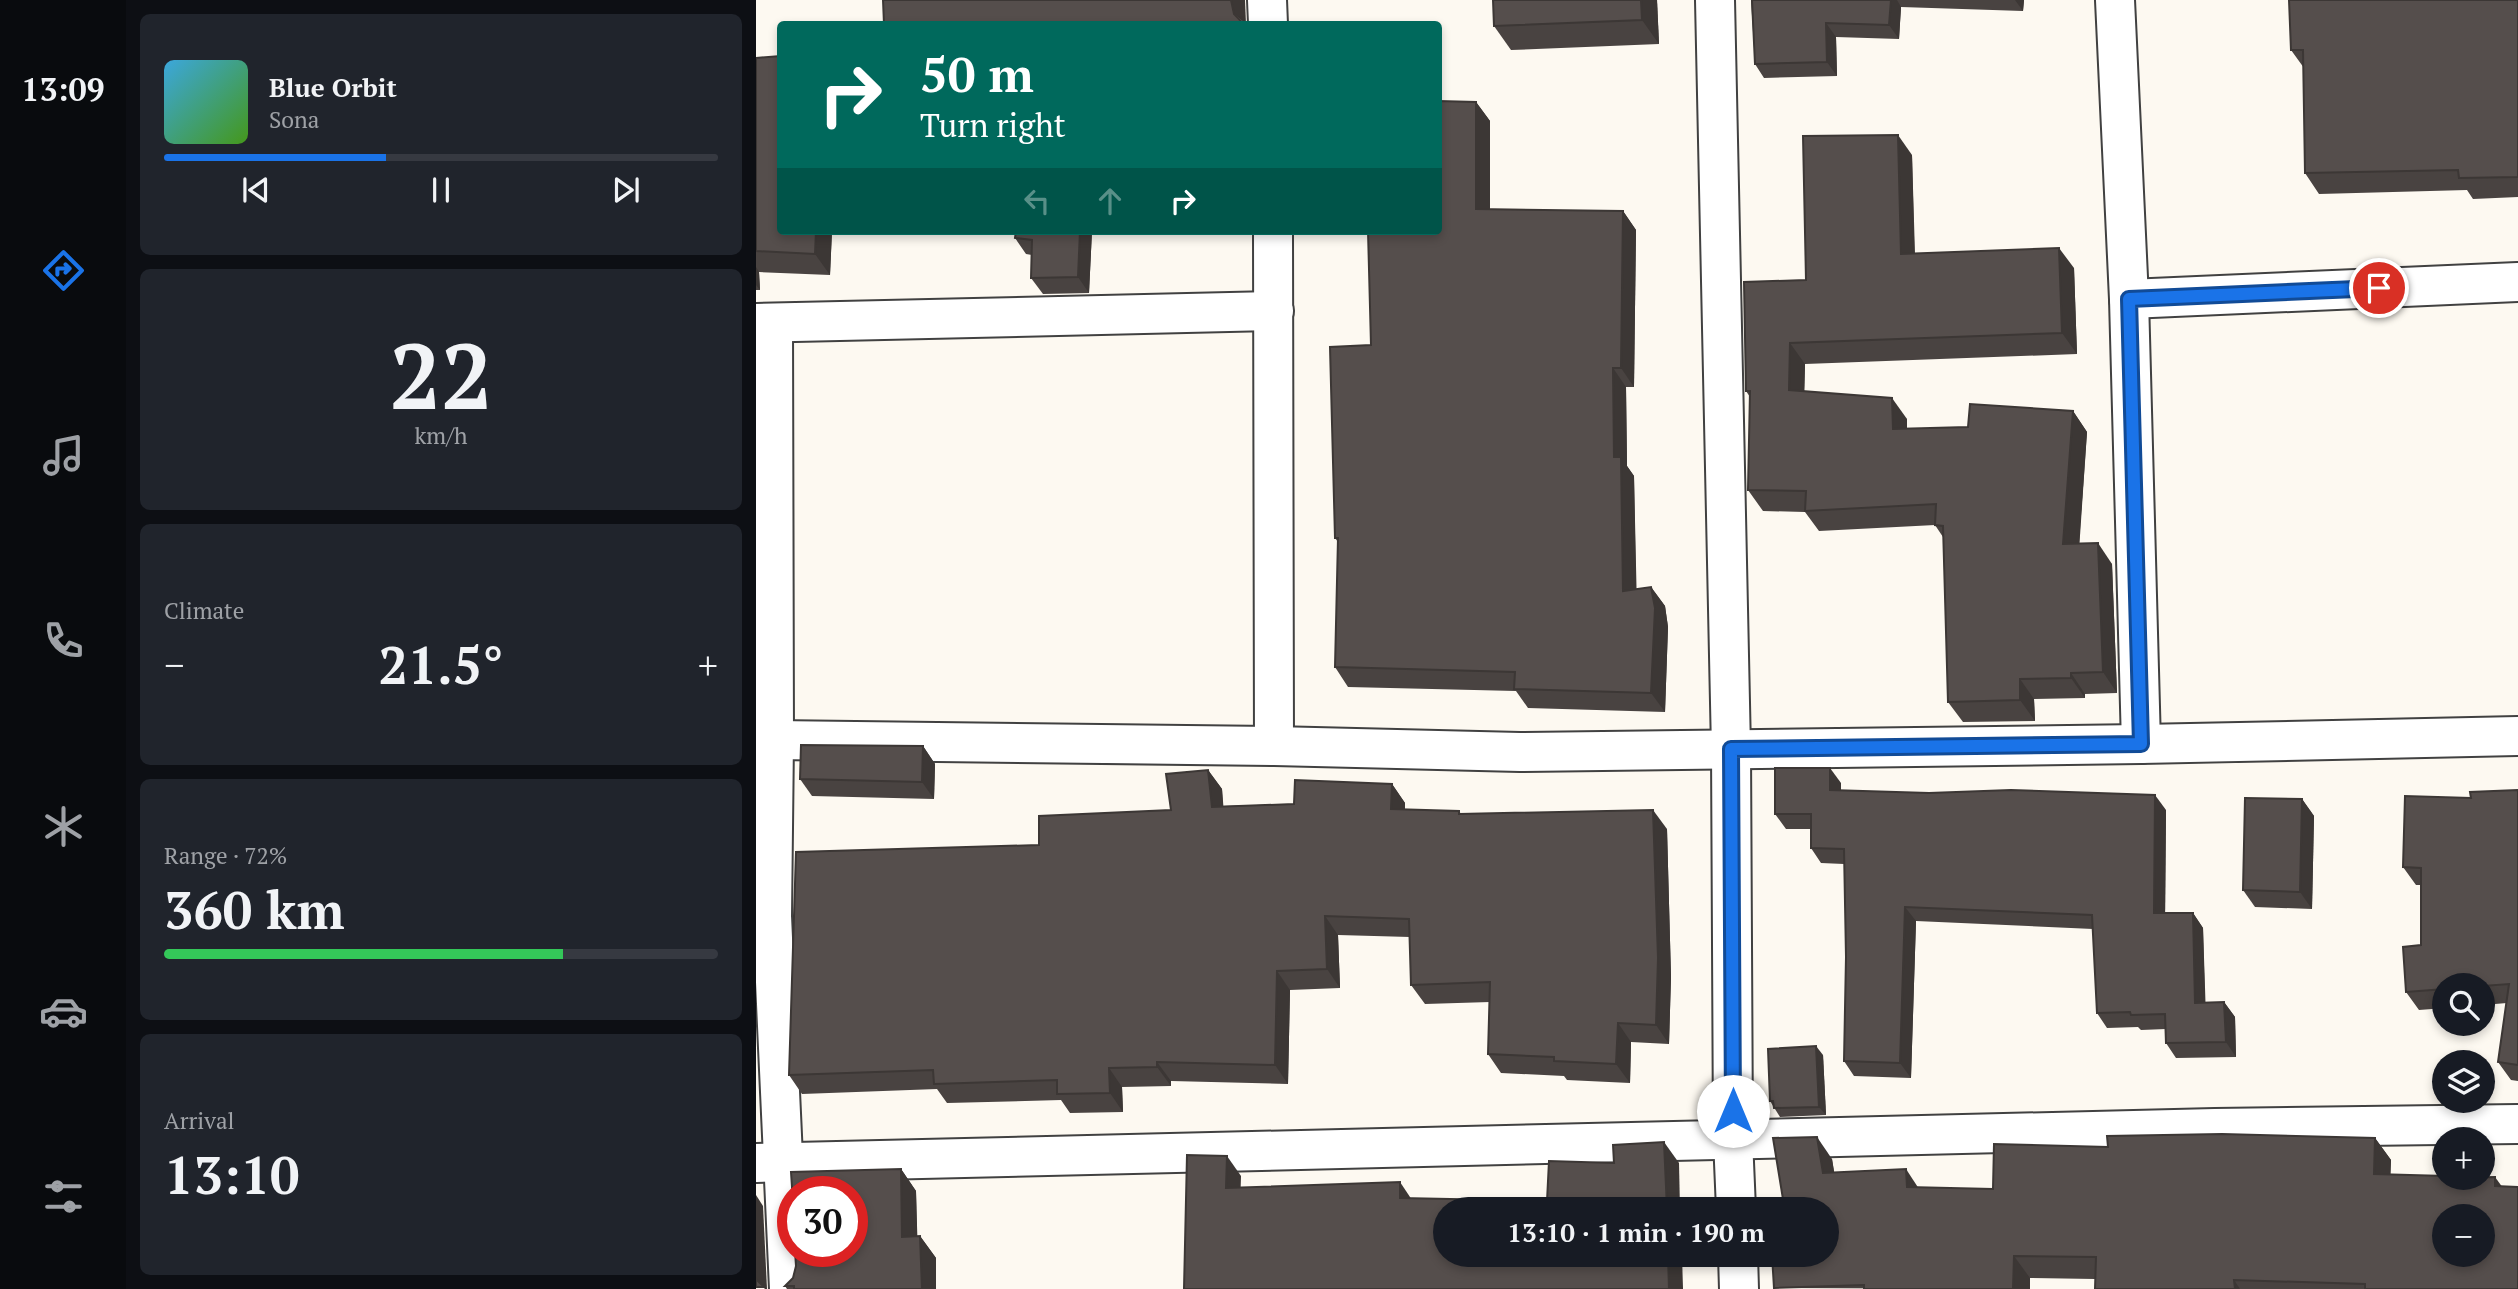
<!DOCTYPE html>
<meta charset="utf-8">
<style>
:root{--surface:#171b24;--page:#20242c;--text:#f1f3f6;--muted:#9ea1a6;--line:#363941;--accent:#1a73e8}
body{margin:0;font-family:"PT Serif",serif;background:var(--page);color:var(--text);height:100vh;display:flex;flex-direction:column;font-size:26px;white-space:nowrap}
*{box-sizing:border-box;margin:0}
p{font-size:23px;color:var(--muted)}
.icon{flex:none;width:38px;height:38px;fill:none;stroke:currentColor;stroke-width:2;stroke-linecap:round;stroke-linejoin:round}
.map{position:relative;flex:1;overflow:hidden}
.side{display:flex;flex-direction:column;gap:14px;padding:14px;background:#0d0f14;width:630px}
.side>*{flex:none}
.guide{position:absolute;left:21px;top:21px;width:665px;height:214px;border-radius:7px;box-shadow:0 4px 10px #0003;background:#00695c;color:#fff;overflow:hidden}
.fabs{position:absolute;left:1676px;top:973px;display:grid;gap:14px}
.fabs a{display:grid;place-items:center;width:63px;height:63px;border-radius:50%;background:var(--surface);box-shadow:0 4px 10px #0003;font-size:35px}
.speed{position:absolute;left:21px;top:1176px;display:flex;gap:14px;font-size:35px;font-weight:700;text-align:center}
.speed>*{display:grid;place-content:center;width:91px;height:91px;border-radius:50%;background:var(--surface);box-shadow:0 4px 10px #0003;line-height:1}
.speed .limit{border:10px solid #d22;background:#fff;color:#111}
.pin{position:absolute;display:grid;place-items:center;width:60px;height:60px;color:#fff;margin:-30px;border:4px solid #fff;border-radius:50%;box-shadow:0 2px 7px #0007}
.me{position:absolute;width:77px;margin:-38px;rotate:0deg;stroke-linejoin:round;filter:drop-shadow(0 0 5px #0008)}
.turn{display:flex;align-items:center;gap:24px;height:147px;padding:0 28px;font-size:32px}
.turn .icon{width:91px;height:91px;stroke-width:2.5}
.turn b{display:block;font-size:49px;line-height:60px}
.lanes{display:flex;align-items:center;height:66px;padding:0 28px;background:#0003;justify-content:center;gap:35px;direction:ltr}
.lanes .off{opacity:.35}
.big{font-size:52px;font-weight:600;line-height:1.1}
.side .widget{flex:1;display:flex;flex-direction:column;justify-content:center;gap:10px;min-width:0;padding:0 24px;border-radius:10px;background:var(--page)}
.side .dial{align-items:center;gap:0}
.dial b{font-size:91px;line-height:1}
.song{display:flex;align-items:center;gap:21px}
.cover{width:84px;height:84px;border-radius:10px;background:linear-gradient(135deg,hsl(200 70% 55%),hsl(100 70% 35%))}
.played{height:7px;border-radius:4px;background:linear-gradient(90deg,var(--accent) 40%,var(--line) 40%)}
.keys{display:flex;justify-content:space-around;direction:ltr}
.heat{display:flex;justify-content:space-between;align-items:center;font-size:38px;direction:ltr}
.charge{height:10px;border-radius:5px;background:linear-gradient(90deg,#34c759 72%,var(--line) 0)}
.trip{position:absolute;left:677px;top:1197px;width:406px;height:70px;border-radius:35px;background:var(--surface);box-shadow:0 4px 10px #0003;font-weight:600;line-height:70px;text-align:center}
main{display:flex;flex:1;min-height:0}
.tabs{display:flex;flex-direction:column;width:126px;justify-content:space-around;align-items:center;background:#090b0e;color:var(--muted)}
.tabs .icon{width:49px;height:49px}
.tabs .current{color:var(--accent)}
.tabs b{font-size:32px;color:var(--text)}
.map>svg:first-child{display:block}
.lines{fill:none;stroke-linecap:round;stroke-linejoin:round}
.street-casing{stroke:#414141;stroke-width:42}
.street{stroke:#fff;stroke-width:38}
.wall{fill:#494341}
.shaded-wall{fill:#3c3735}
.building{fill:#554e4c;stroke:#3c3735;stroke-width:2;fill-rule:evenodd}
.route-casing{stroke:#114b97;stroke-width:18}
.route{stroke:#1a73e8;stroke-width:12}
</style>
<main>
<nav class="tabs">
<b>13:09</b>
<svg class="icon current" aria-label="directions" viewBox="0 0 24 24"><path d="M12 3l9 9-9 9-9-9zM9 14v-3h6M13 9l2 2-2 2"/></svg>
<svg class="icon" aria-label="music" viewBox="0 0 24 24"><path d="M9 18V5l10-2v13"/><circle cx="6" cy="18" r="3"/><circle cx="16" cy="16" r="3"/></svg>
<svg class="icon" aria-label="phone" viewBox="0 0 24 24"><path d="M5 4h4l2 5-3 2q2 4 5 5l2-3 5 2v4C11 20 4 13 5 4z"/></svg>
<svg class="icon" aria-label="climate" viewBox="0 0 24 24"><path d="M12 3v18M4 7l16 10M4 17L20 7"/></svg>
<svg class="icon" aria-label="car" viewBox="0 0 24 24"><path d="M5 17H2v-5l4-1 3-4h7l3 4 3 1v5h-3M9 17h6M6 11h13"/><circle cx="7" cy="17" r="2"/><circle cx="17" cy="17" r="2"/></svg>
<svg class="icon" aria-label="filters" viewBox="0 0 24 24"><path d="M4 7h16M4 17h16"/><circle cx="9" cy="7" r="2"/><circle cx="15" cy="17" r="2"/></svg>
</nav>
<section class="side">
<div class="widget">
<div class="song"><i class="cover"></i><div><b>Blue Orbit</b><p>Sona</p></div></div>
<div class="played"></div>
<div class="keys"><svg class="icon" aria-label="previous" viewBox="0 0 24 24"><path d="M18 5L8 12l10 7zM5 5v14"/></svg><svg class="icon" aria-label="pause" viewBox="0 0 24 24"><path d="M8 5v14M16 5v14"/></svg><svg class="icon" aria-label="next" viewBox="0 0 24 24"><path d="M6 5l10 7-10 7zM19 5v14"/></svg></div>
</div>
<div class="widget dial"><b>22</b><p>km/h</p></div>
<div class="widget"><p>Climate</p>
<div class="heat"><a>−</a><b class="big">21.5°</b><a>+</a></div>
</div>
<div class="widget"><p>Range · 72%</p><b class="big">360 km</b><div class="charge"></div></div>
<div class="widget"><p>Arrival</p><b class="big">13:10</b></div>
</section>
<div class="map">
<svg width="1762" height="1289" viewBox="0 0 1762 1289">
<rect width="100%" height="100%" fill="#fdf9f1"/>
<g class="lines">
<defs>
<g id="street">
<path d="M511 0 512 24"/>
<path d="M959 0 975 749 977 1139 980 1209"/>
<path d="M1359 0 1373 299 1385 744"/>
<path d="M517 231 518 746"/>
<path d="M1373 299 1762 282"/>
<path d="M0 323 518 311"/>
<path d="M17 323 18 740 16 916 33 1289"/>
<path d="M18 740 518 746 764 752 1385 744 1762 736"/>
<path d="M0 1163 1459 1128 1762 1124"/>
<path d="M982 1255 983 1289"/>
</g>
</defs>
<use href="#street" class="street-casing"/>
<use href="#street" class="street"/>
</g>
<g class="wall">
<path d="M737 0H901L903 44 755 50 738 26Z"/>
<path d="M995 0H1268L1267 11 1145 7 1143 39 1080 37 1081 76 1008 78 999 64Z"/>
<path d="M1762 0V197L1717 199 1711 190 1563 194 1549 173 1548 68 1535 50Z"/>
<path d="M0 58 76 231 74 275 3 272 4 290H0Z"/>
<path d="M720 102 734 121V209L867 211 880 230 878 387H870L871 466 878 476 880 589 895 587 909 606 912 627 909 712 772 708 760 691 592 687 579 667 582 542 579 538Z"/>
<path d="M1156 155 1159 254 1318 268 1321 354 1049 364 1048 391 1151 419V429L1212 427 1317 411 1331 432 1323 544 1356 564 1361 693 1329 694V698L1278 699 1279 721 1207 722 1192 702 1187 537 1179 525 1063 531 1049 512 1007 511 992 490 994 397 990 391 1050 280Z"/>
<path d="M336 231 333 293 287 294 275 278 276 255 270 254 259 238Z"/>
<path d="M167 746 179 764 178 799 56 796 44 779Z"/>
<path d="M452 770 466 789 467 806 538 804 636 784 649 803V809L703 811 705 814 911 829 915 977 913 1044 875 1042 874 1083 811 1080 808 1076 745 1073 732 1054 734 1002 669 1004 655 985 654 937 582 935 584 988 534 990 532 1084 415 1081V1086L366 1087 367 1112 314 1113 305 1100 191 1103 181 1089 46 1094 33 1075 283 845 415 810Z"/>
<path d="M1085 783V791L1410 810 1409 913H1437L1447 928 1449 1002H1468L1479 1017 1480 1057 1420 1058 1410 1043V1029L1385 1030 1382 1027 1351 1028 1341 1013 1337 929 1160 921 1155 1078 1098 1076 1088 1061 1090 957 1088 864 1065 863 1055 848V829H1030L1019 814Z"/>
<path d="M1762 790V1081L1755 1080 1742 1062 1751 1003 1727 1005V985H1689V1008L1663 1010 1650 992 1665 945V885H1660L1647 867 1715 798Z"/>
<path d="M1546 799 1558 816 1556 909 1499 907 1487 890Z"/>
<path d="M1067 1055 1070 1115 1024 1117 1014 1101Z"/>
<path d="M1619 1138 1635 1160 1634 1174 1762 1289H1339V1279L1274 1278V1289L1018 1288 1027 1199 1076 1159 1078 1172 1163 1188 1237 1189 1352 1147Z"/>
<path d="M145 1169 160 1191 161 1236H164L180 1258V1289H31L29 1286Z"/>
</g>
<g class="shaded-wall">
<path d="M475 0H489L490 24 478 14Z"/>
<path d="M885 0H901L903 44 886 20Z"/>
<path d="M1135 0H1141L1145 7 1143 39 1133 25Z"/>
<path d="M1259 0H1268L1267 11Z"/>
<path d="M1070 23 1080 37 1081 76 1071 62Z"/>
<path d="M720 102 734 121V228L720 209Z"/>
<path d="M1142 135 1156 155 1159 275 1145 254Z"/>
<path d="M867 211 880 230 878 387 865 368Z"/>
<path d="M60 231H76L74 275 59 254Z"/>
<path d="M324 231H336L333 293 322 277Z"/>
<path d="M1303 248 1318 268 1321 354 1306 333Z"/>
<path d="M0 267 3 272 4 290 0 285Z"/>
<path d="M1034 343 1049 364 1048 411 1033 390Z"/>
<path d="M857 368 870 387 871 466 878 476 881 610 867 591 858 457Z"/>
<path d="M1136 398 1151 419V450L1137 429Z"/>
<path d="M1317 411 1331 432 1322 565 1307 544Z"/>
<path d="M1342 543 1356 564 1361 693 1347 672Z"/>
<path d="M895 587 909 606 912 627 909 712 895 693Z"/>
<path d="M1315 673 1329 694V698L1315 678Z"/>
<path d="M1264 679 1278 699 1279 721 1264 700Z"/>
<path d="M167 746 179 764 178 799 166 782Z"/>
<path d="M1074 768 1085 783V805L1074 790Z"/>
<path d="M452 770 466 789 469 826 456 807Z"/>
<path d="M636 784 649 803 648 828 635 809Z"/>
<path d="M1399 795 1410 810 1409 928 1398 913Z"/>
<path d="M1546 799 1558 816 1556 909 1544 892Z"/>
<path d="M897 810 911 829 915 977 913 1044 900 1025Z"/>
<path d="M1149 907 1160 921 1155 1078 1144 1063Z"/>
<path d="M1437 913 1447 928 1450 1018 1439 1003Z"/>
<path d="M569 916 582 935 584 988 571 969Z"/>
<path d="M521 971 534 990 532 1084 519 1065Z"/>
<path d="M1468 1002 1479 1017 1480 1057 1470 1042Z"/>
<path d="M862 1023 875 1042 874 1083 860 1064Z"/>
<path d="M1060 1046 1067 1055 1070 1115 1063 1107Z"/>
<path d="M401 1062 415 1081V1086L401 1067Z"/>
<path d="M353 1068 366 1087 367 1112 354 1093Z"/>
<path d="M1061 1137 1076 1159 1082 1195 1067 1173Z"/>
<path d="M1619 1138 1635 1160 1634 1196 1618 1174Z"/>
<path d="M908 1142 923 1163 924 1209H911Z"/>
<path d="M471 1156 485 1176 484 1208 470 1188Z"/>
<path d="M145 1169 160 1191 162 1259 146 1237Z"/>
<path d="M1150 1169 1165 1192 1151 1187Z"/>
<path d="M1739 1177 1755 1199 1739 1186Z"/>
<path d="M644 1182 658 1203 644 1198Z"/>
<path d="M0 1195 7 1206 11 1289H9L0 1280Z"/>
<path d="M164 1236 180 1258V1289H166Z"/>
<path d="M912 1255H926L927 1289H913Z"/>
<path d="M1258 1256 1274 1278V1289H1257Z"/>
<path d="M1478 1280 1484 1289H1479Z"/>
</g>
<g class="building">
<path d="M127 0H475L478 14 486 22 497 24H128Z"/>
<path d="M737 0H885L886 20 738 26Z"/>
<path d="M996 0H1135L1133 25 1070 23 1071 62 999 64Z"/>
<path d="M1533 0H1762V177L1703 178 1702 170 1549 173 1547 50H1535Z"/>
<path d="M24 56V231H60L59 254 0 251V58Z"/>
<path d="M682 101 720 102V209L867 211 865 368H857L858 457H865L867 591 895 587 899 608 895 693 758 689 759 672 579 667 582 538H579L574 347 615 345 612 231H682Z"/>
<path d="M1142 135 1145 254 1303 248 1306 333 1034 343 1033 390 1136 398 1137 429 1212 427 1214 404 1317 411 1307 544 1342 543 1347 672 1315 673V678L1264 679V700L1192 702 1187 526 1179 525 1180 504 1049 511 1050 491 992 490 994 391H990L988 282 1050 280 1047 136Z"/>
<path d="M260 231H324L322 277 275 278 276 240 259 238Z"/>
<path d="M45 745 167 746 166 782 44 779Z"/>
<path d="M1019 768H1074V790L1173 793 1255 790 1399 795 1398 913H1437L1439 1003 1468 1002 1470 1042 1410 1043 1409 1014 1375 1015 1374 1012 1341 1013 1336 915 1149 907 1144 1063 1088 1061 1090 957 1088 849 1055 848V814H1019Z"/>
<path d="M452 770 456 807 538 804 539 780 636 784 635 809 703 811V814L897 810 902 958 900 1025 862 1023 860 1064 798 1061V1057L732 1054 734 982 655 985 653 919 569 916 571 969 521 971 519 1065 401 1062V1067L353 1068 354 1093 301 1094V1080L178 1084 177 1070 33 1075 40 852 283 845V816L415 810 410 774Z"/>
<path d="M1762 790V1065L1742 1062 1753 984 1727 986V985H1689V989L1650 992 1647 947 1665 945V868L1647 867 1649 796 1715 798 1714 792Z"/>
<path d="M1489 798 1546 799 1544 892 1487 890Z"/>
<path d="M1060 1046 1063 1107 1018 1108 1017 1101H1014L1012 1049Z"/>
<path d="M1466 1134 1619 1138 1618 1174 1689 1176V1178L1739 1177V1186L1762 1187V1289H1609V1284L1478 1280 1479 1289H1339L1340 1257 1258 1256 1257 1289H1108V1285L1018 1288 1016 1255H1071V1209H1015L1014 1199H1027L1017 1138 1061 1137 1067 1173 1150 1169 1151 1187 1237 1189 1238 1144 1352 1147 1351 1136ZM1689 1216H1727V1255H1689Z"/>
<path d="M908 1142 911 1209H690V1255H912L913 1289H428L431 1155 471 1156 470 1188 644 1182V1198L791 1201 793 1161 858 1163 857 1145Z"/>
<path d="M145 1169 146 1237 164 1236 166 1289H38V1286H29L37 1278 40 1266 39 1251H96V1192H37V1202L35 1172Z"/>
<path d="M0 1279 8 1287H0Z"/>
</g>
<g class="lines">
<defs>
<path id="route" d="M977 1111 975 749 1385 744 1373 299 1623 288"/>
</defs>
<use href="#route" class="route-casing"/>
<use href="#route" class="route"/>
</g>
</svg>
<div class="fabs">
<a><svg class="icon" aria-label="search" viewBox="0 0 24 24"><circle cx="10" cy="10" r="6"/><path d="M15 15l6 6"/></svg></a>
<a><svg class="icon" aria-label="layers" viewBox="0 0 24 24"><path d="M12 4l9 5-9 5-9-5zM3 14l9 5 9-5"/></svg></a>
<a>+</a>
<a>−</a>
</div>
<div class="speed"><div class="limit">30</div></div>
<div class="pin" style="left:1623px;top:288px;background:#d93025"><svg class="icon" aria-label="arrive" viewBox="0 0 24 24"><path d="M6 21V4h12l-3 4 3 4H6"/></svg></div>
<svg class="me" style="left:977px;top:1111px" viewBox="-20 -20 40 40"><circle r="19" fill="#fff"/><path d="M0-13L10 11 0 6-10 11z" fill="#1a73e8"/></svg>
<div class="trip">13:10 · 1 min · 190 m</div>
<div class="guide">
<div class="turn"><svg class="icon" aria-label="right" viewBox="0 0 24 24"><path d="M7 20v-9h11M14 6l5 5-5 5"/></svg><div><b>50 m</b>Turn right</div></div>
<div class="lanes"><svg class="icon off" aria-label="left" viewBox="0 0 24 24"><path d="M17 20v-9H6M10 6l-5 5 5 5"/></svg><svg class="icon off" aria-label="ahead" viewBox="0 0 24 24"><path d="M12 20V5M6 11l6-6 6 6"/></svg><svg class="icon" aria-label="right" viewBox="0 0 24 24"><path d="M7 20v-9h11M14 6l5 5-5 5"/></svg></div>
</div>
</div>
</main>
